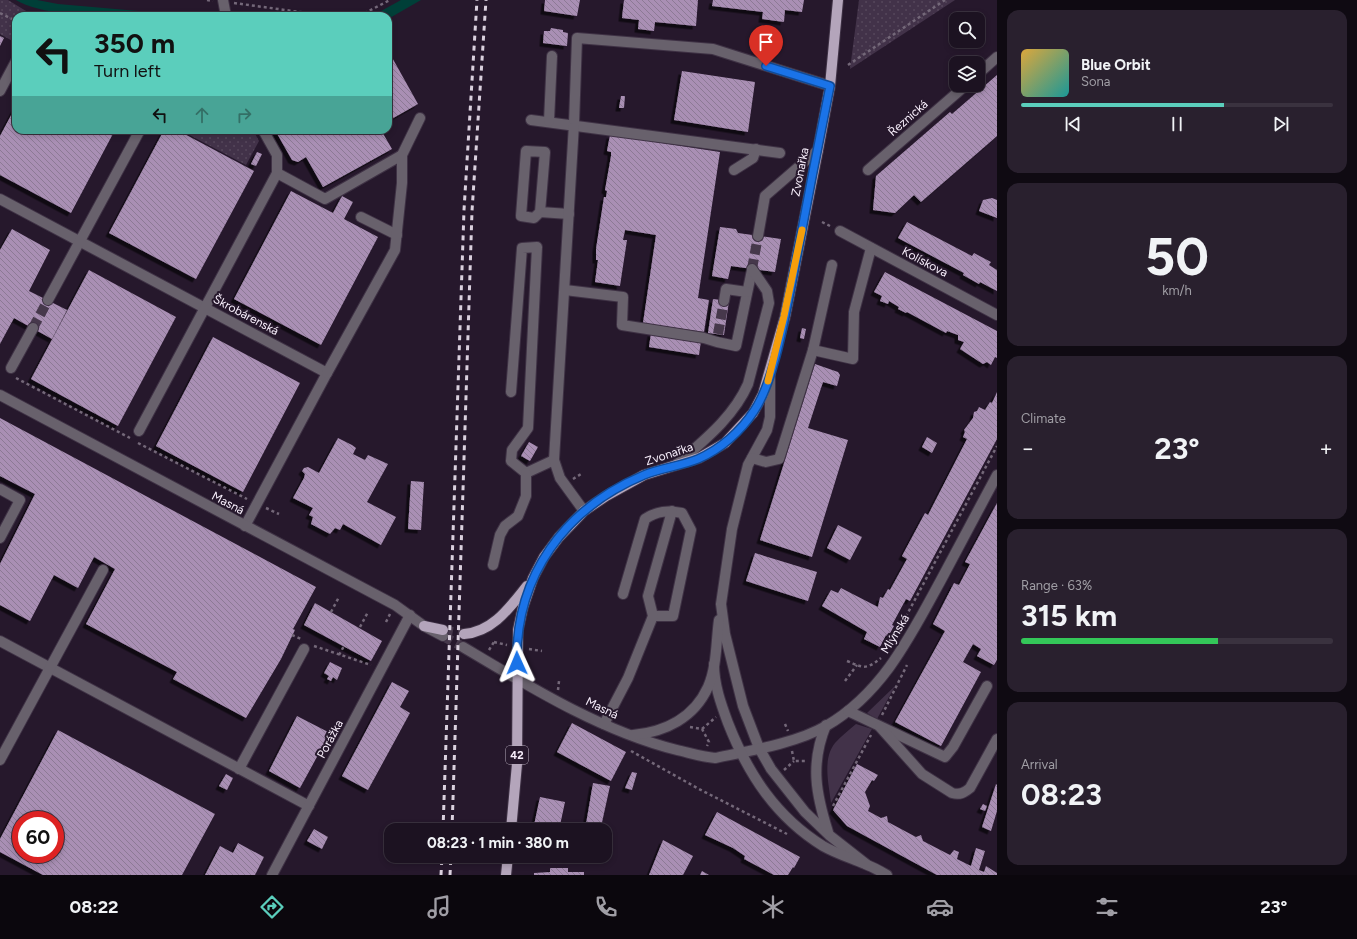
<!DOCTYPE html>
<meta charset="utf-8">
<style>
:root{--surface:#1c1221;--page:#29202e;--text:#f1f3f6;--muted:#a09ea5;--line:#3a323f;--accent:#5bcebc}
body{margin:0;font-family:Figtree,sans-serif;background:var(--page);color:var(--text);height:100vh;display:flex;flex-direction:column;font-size:15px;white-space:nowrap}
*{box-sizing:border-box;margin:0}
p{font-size:13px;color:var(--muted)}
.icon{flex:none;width:22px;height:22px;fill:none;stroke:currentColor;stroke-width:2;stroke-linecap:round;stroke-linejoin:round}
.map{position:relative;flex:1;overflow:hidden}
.side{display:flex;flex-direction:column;gap:10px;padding:10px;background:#0f0a12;width:360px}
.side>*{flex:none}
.banner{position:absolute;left:12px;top:12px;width:380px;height:122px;border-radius:12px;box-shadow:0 2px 6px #0003,0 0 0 1px var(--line);background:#5bcebc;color:#111;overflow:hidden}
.fabs{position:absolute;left:949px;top:12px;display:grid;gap:8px}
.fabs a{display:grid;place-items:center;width:36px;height:36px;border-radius:8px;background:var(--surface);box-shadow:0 2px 6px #0003,0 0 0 1px var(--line);font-size:20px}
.speed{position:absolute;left:12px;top:811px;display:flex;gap:8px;font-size:20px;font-weight:700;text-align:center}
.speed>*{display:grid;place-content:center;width:52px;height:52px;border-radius:50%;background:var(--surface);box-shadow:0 2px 6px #0003,0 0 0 1px var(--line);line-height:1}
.speed .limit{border:6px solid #d22;background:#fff;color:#111}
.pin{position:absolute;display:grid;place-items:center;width:34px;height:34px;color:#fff;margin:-41px -17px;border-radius:50% 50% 50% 0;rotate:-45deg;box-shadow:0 0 4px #0007}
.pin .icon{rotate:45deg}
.me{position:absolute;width:44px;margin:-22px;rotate:359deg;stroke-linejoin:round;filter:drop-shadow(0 0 3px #0008)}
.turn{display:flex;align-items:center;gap:14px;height:84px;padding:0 16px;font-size:18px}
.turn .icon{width:52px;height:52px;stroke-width:2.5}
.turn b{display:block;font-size:28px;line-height:34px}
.lanes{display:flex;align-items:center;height:38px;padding:0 16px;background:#0003;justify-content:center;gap:20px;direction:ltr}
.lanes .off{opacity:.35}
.big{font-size:30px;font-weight:700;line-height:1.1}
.side .card{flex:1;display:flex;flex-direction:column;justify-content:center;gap:6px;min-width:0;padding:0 14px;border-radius:12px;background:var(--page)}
.side .dial{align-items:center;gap:0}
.dial b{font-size:52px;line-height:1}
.song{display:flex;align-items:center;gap:12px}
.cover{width:48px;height:48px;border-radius:6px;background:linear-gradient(135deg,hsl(40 70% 55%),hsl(180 70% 35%))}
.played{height:4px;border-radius:2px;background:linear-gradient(90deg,var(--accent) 65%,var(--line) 65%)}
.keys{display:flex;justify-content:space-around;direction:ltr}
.heat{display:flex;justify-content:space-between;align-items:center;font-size:22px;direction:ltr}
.charge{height:6px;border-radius:3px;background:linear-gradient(90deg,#34c759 63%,var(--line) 0)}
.trip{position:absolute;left:384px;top:823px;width:228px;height:40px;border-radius:12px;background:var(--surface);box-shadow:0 2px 6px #0003,0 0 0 1px var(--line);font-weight:700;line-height:40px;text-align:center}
.tabs{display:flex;height:64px;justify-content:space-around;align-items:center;background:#0b070d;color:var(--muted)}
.tabs .icon{width:28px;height:28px}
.tabs .on{color:var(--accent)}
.tabs b{font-size:18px;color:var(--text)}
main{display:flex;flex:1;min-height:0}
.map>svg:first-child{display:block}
.green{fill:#423249}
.park{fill:url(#park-dots)}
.water{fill:#003f38}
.building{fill:url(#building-back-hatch);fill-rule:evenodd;filter:url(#shadow)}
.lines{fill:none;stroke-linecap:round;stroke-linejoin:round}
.minor-tunnel{stroke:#46384b;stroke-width:10;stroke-dasharray:10 5;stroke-linecap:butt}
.major-tunnel{stroke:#46384b;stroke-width:10;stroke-dasharray:10 5;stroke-linecap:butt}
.minor-casing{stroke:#3f3245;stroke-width:12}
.major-casing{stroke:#3f3245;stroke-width:12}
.path{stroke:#746879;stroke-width:2.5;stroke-dasharray:3 3;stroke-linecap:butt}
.minor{stroke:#68616c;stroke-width:10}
.major{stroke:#b4a5bb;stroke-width:10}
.rail{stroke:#dad0de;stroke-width:3;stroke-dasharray:5 5;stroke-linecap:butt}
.route-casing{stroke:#114b97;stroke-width:10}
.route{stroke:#1a73e8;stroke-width:7}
.slow{stroke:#f59e0b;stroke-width:7}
.labels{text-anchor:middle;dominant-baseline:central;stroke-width:4;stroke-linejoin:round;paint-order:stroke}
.shield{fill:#26182c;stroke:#b9aebe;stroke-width:1}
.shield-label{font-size:11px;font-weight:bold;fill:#f8effc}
.street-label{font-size:12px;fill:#f8effc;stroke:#26182c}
</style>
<main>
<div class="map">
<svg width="997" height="875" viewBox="0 0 997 875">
<defs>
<pattern id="park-dots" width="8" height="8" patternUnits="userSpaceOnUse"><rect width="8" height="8" fill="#423249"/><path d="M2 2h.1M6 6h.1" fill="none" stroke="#55465b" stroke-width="1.8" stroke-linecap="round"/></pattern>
<pattern id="building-back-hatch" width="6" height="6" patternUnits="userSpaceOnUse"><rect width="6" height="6" fill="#a98fb4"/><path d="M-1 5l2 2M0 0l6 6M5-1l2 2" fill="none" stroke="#8c7a95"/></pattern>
<filter id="shadow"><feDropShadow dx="-3.5" dy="3.5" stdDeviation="0" flood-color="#0009"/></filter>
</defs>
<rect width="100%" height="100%" fill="#26182c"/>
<g class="green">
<path d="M895 686 877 719 867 713Z"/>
<path d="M856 724 872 729 831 803C829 785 822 759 835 743 841 736 849 730 856 724Z"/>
</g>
<g class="park">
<path d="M0 0H8L26 11 46 16H16V43L0 34Z"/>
<path d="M859 0H955L850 69Z"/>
<path d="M180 130H253L259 141 246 165Z"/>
</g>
<g class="water">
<path d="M16 0H37L58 4 196 16C153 16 51 22 16 0Z"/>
<path d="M401 0H421L388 19V16H372Z"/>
</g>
<g class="building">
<path d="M545 0H580L577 16 544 11Z"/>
<path d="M624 0H698L696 26 655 22 654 31 638 29 639 20 622 18Z"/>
<path d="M713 0H804L802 12 785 10 784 22 762 19 763 12 712 6Z"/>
<path d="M551 28 563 30V32L568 33 567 46 543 43 544 31H550Z"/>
<path d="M0 36 4 38 0 46Z"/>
<path d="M389 52 418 104 388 121V53Z"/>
<path d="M682 71 755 82 748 132 674 120Z"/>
<path d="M997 75V136L921 202 914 195 895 213 873 210 876 176 950 112 952 114Z"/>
<path d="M621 96H625L624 108H619Z"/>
<path d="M16 106V130H115L71 213 0 175V136Z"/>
<path d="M164 130H177L254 171 196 279 109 233Z"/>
<path d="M275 130H381L392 149 323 187 306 157 298 162 292 160Z"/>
<path d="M610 135 720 152 698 298 709 300 704 332 643 323 656 235 625 230 623 240H627L620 286 595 282 598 260H596V249L604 197H606L607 191 605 190 611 156V152L607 151Z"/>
<path d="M257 152 262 154 256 166 251 164Z"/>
<path d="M291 191 333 213 342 196 353 202 344 219 378 237 321 345 234 299Z"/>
<path d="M992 198 997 200V218L979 211 983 200Z"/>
<path d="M907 222 972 256 974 253 991 262 989 265 997 270V291L980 282 979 284 963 275 964 273 898 238Z"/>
<path d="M720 227 736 229 738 233 781 239 775 272 731 266 728 279 712 276Z"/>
<path d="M12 229 50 250 29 291 67 310 52 339 14 318 0 344V250Z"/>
<path d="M89 270 176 317 118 426 31 379Z"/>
<path d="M885 272 997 331V358L995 357 991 365 987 362 983 364 960 349 964 342 958 340V335L947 331 946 333 907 312 906 313 898 309 899 307 889 301 888 304 880 301 882 296 874 292Z"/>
<path d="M713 299 729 301 724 335 708 333Z"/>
<path d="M802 328 806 329 804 339 800 338Z"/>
<path d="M651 333 701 341 699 355 649 347Z"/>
<path d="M213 337 300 383 243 492 156 446Z"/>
<path d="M815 364 838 372 840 375 837 386 823 382 808 428 848 440 812 557 760 540Z"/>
<path d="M997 392V439L910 601 906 599 892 625 894 626 888 637 886 635 880 647 864 639 867 632 822 606 831 590 838 593 841 588 878 607 880 597 883 598 888 589 890 590 907 559 902 556 925 513 928 515 967 439 963 437 965 432 964 430 973 418 974 412 977 411 979 407 985 410 990 402 992 403Z"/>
<path d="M0 418 316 587 293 629 295 630 281 659 246 718 173 679 177 672 86 624 115 569 94 557 78 588 54 575 30 621 0 605V564L35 494 0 476Z"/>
<path d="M927 437 937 443 932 453 922 447Z"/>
<path d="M338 438 352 445 356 448 353 454 365 460 368 455 388 464 367 502 396 517 381 545 343 524 340 530 335 528 330 534 311 524 313 517 309 515 313 508 293 498 304 478 305 474 302 471 304 468 308 467 319 473Z"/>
<path d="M529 442 538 447 530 461 521 456Z"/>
<path d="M411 481 424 482 421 530 408 529Z"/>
<path d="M997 503V660L994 665 977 656 981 649 973 644 963 662 981 672 941 746 895 722 945 631 933 624 954 583 959 585 970 564 965 562Z"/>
<path d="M838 525 862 537 850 560 827 548Z"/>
<path d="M755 553 817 572 808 601 746 581Z"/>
<path d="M315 603 382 641 371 661 304 625Z"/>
<path d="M330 662 342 668 337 680 333 677 331 681 327 679 329 676 324 673Z"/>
<path d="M392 682 409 691 400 707 410 713 368 790 342 776Z"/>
<path d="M297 716 330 733 300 788 269 771Z"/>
<path d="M572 723 626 752 611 781 557 752Z"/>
<path d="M58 730 215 814 182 875H43L0 852V839ZM21 820H55V854H21Z"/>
<path d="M857 764 878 775 874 781 872 780 865 792 870 806 868 811 881 818 887 816 888 822 916 837 921 835 923 841 950 855 954 850 959 852 957 859 971 866 976 848 985 851 979 870 984 872 986 866 997 873V875H937L847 826 833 810Z"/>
<path d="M632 772 637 773 632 790 625 788Z"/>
<path d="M226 774 233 778 227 790 219 786Z"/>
<path d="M593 783 610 786 601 827 586 824Z"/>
<path d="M996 784 997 785V811L991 831 982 827Z"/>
<path d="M540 797 565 802 559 830H533Z"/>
<path d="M983 804 987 806 985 811 980 809Z"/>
<path d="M717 812 800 857 794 868 793 867 788 875H774L744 859 745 856 733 848 705 835Z"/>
<path d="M314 829 328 837 322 849 307 841Z"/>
<path d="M663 840 693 856 683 875H649Z"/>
<path d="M238 843 264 857 255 875H205L220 846 233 853Z"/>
<path d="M550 868H568V872H584V875H534V873L550 872Z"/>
<path d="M702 871 709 875H700Z"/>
</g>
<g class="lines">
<g class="minor-tunnel">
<path d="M752 269 758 236"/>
<path d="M33 328 48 300"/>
<path d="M718 334 724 301"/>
<path d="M443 636 463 647"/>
</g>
<path class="major-tunnel" d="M443 630 464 634"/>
<defs>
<g id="minor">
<path d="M223 0 226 16"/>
<path d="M978 74 997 57"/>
<path d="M0 91 16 61"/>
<path d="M531 120 780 153"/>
<path d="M549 121 552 56"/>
<path d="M734 170 753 158 756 149"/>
<path d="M868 170 966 85"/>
<path d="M277 173 325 199 402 155"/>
<path d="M0 199 327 373 245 526"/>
<path d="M540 212 534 218 521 216 526 151 545 152 540 212 569 214"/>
<path d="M361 217 397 235"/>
<path d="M840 231 997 315"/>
<path d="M758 236 765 196 818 150"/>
<path d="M565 290 623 297 622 325 704 338 717 342 736 346 752 270"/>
<path d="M48 300 140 130"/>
<path d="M724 301 726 289 747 292"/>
<path d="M813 350 853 359 854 312 871 248"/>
<path d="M11 368 33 328"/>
<path d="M327 373 395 250 402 183V155L420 118"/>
<path d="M770 373V417L767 430 748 465 732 529 721 604 725 634 743 706 759 748 771 769 805 812 829 835 866 864"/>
<path d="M511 392 522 248 537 247 528 428 512 450 511 461 526 473 554 460"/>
<path d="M0 395 395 605 424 626 443 636"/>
<path d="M139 431 277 173V155L263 130"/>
<path d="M752 458 766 462 779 459 813 350 832 265"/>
<path d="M676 465C703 441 733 418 748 384L769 303 767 291 752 269"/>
<path d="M0 489 20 500 0 538"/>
<path d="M584 511 560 478 554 460 574 124 577 38 713 49 830 86"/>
<path d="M493 565 500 535 505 526 518 516 526 496V473"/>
<path d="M623 594 645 519C657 511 668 510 682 513L691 530 673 616H653"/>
<path d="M0 641 309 806"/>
<path d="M463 647C530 687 601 731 677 750 690 753 702 757 715 758 749 751 797 743 826 726 883 693 911 635 941 580 960 545 978 510 997 475"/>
<path d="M714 664C714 685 721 704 728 723 748 774 776 817 823 846 837 854 851 858 865 864 873 867 880 871 887 875"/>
<path d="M848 711 945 757 953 747 987 686"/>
<path d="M604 724 628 678 653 616 648 596 672 511"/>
<path d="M826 725C810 764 816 794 828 832"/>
<path d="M880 727 922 774 952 793C960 795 964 793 970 788L997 739"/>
<path d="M633 735C665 732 694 718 708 687 717 667 716 641 719 620"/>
<path d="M0 760 103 570"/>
<path d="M239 769 304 649"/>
<path d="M272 875 410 615"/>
</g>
<g id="major">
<path d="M424 626 443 630"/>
<path d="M464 634C493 632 510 607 527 586"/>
<path d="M511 830 517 764 518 630 523 607 533 578 544 557 559 537 584 511 606 496 644 475 699 458 725 443 753 413 763 394 785 317 818 150 830 86 838 0"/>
<path d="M506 875 508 856"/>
</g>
</defs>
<use href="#minor" class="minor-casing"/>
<use href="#major" class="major-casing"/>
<g class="path">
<path d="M207 0 213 1"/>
<path d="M234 3 329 16"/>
<path d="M0 13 16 21"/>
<path d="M359 16 390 0"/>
<path d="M848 65 945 0"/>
<path d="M822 222 830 226"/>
<path d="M16 378 130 438"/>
<path d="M138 443 247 499"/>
<path d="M573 479 581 474"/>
<path d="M266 508 279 514"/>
<path d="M331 612 339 597"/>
<path d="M386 622 390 614"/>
<path d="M903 622 997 446"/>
<path d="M360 627 368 612"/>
<path d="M292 635 301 639"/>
<path d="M494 642 507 645"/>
<path d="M314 646 371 665"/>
<path d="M529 649 542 651"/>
<path d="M489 650 494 642"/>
<path d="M339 655 344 646"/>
<path d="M847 661C864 668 866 670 881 658"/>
<path d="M845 681 857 665"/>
<path d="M558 690 559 681"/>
<path d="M882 715 907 665"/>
<path d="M785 724 788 731"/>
<path d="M690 727 702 729 709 742 707 746"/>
<path d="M702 729 716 717"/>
<path d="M631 751 699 789 787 834"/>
<path d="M792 751 794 761H806"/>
<path d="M784 770 794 761"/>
<path d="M833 806 871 735"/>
</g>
<use href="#minor" class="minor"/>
<use href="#major" class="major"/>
<g class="rail">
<path d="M443 830 464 210 477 0"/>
<path d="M452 830 472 211 486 0"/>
<path d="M441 875 442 856"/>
<path d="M450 875 451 856"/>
</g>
</g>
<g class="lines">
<defs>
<path id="route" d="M517 663C515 576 565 508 644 475 661 468 681 466 698 459 721 449 741 431 754 411 774 382 785 317 792 282 804 217 817 151 830 86L766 66"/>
</defs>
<use href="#route" class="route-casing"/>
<use href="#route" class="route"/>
<path class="slow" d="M768 381 784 316 802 230"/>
</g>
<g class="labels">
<rect class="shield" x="506" y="746" width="22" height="18" rx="3"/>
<g class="shield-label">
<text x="517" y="755">42</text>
</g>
<g class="street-label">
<text transform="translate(908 118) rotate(-41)">Řeznická</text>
<text transform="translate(800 172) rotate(-79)">Zvonařka</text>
<text transform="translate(925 262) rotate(28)">Kolískova</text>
<text transform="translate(246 315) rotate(28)">Škrobárenská</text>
<text transform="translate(669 454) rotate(-18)">Zvonařka</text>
<text transform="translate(228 503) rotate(28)">Masná</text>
<text transform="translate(895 634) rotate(-59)">Mlýnská</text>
<text transform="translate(602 708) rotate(26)">Masná</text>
<text transform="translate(330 739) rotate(-62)">Porážka</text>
</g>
</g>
</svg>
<div class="fabs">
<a><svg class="icon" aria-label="search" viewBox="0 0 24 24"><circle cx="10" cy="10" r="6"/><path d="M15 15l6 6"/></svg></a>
<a><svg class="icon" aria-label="layers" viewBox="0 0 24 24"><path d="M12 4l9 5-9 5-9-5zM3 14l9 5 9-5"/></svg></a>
</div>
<div class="speed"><div class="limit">60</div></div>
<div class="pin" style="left:766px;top:66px;background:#d93025"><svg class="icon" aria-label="arrive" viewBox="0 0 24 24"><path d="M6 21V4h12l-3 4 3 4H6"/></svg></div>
<svg class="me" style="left:517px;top:663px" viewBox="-20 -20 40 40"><path d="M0-17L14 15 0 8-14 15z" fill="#1a73e8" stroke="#fff" stroke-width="4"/></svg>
<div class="trip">08:23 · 1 min · 380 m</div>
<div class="banner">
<div class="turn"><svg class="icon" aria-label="left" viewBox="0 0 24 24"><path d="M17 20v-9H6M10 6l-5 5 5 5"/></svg><div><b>350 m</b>Turn left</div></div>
<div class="lanes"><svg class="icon" aria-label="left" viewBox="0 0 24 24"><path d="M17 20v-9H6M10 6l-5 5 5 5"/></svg><svg class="icon off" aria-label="ahead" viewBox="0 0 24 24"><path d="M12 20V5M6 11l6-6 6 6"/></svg><svg class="icon off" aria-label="right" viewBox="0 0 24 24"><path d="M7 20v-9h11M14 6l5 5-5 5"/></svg></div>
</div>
</div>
<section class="side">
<div class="card">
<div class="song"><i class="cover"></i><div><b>Blue Orbit</b><p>Sona</p></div></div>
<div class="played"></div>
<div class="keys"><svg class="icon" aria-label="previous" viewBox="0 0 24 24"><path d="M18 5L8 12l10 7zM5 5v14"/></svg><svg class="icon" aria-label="pause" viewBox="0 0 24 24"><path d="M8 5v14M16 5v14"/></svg><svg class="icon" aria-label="next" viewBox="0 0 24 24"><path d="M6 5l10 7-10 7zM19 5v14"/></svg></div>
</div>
<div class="card dial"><b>50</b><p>km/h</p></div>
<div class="card"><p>Climate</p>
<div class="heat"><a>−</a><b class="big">23°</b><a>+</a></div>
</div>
<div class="card"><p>Range · 63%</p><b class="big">315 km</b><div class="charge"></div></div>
<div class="card"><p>Arrival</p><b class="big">08:23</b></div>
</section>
</main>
<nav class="tabs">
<b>08:22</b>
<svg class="icon on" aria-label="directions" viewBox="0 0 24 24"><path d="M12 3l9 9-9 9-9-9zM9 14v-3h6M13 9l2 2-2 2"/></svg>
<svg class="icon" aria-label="music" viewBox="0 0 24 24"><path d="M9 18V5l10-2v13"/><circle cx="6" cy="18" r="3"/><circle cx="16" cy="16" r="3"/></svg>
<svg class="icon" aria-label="phone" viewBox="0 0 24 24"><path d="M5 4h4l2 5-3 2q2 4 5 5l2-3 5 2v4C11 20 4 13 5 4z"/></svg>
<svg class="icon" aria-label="climate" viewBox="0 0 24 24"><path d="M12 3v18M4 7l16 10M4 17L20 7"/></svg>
<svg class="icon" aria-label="car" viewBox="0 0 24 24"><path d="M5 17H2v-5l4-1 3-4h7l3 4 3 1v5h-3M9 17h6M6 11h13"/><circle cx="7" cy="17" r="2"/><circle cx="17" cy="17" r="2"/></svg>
<svg class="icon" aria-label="filters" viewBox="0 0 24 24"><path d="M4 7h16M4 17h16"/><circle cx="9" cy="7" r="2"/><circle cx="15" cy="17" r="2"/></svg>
<b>23°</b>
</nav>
